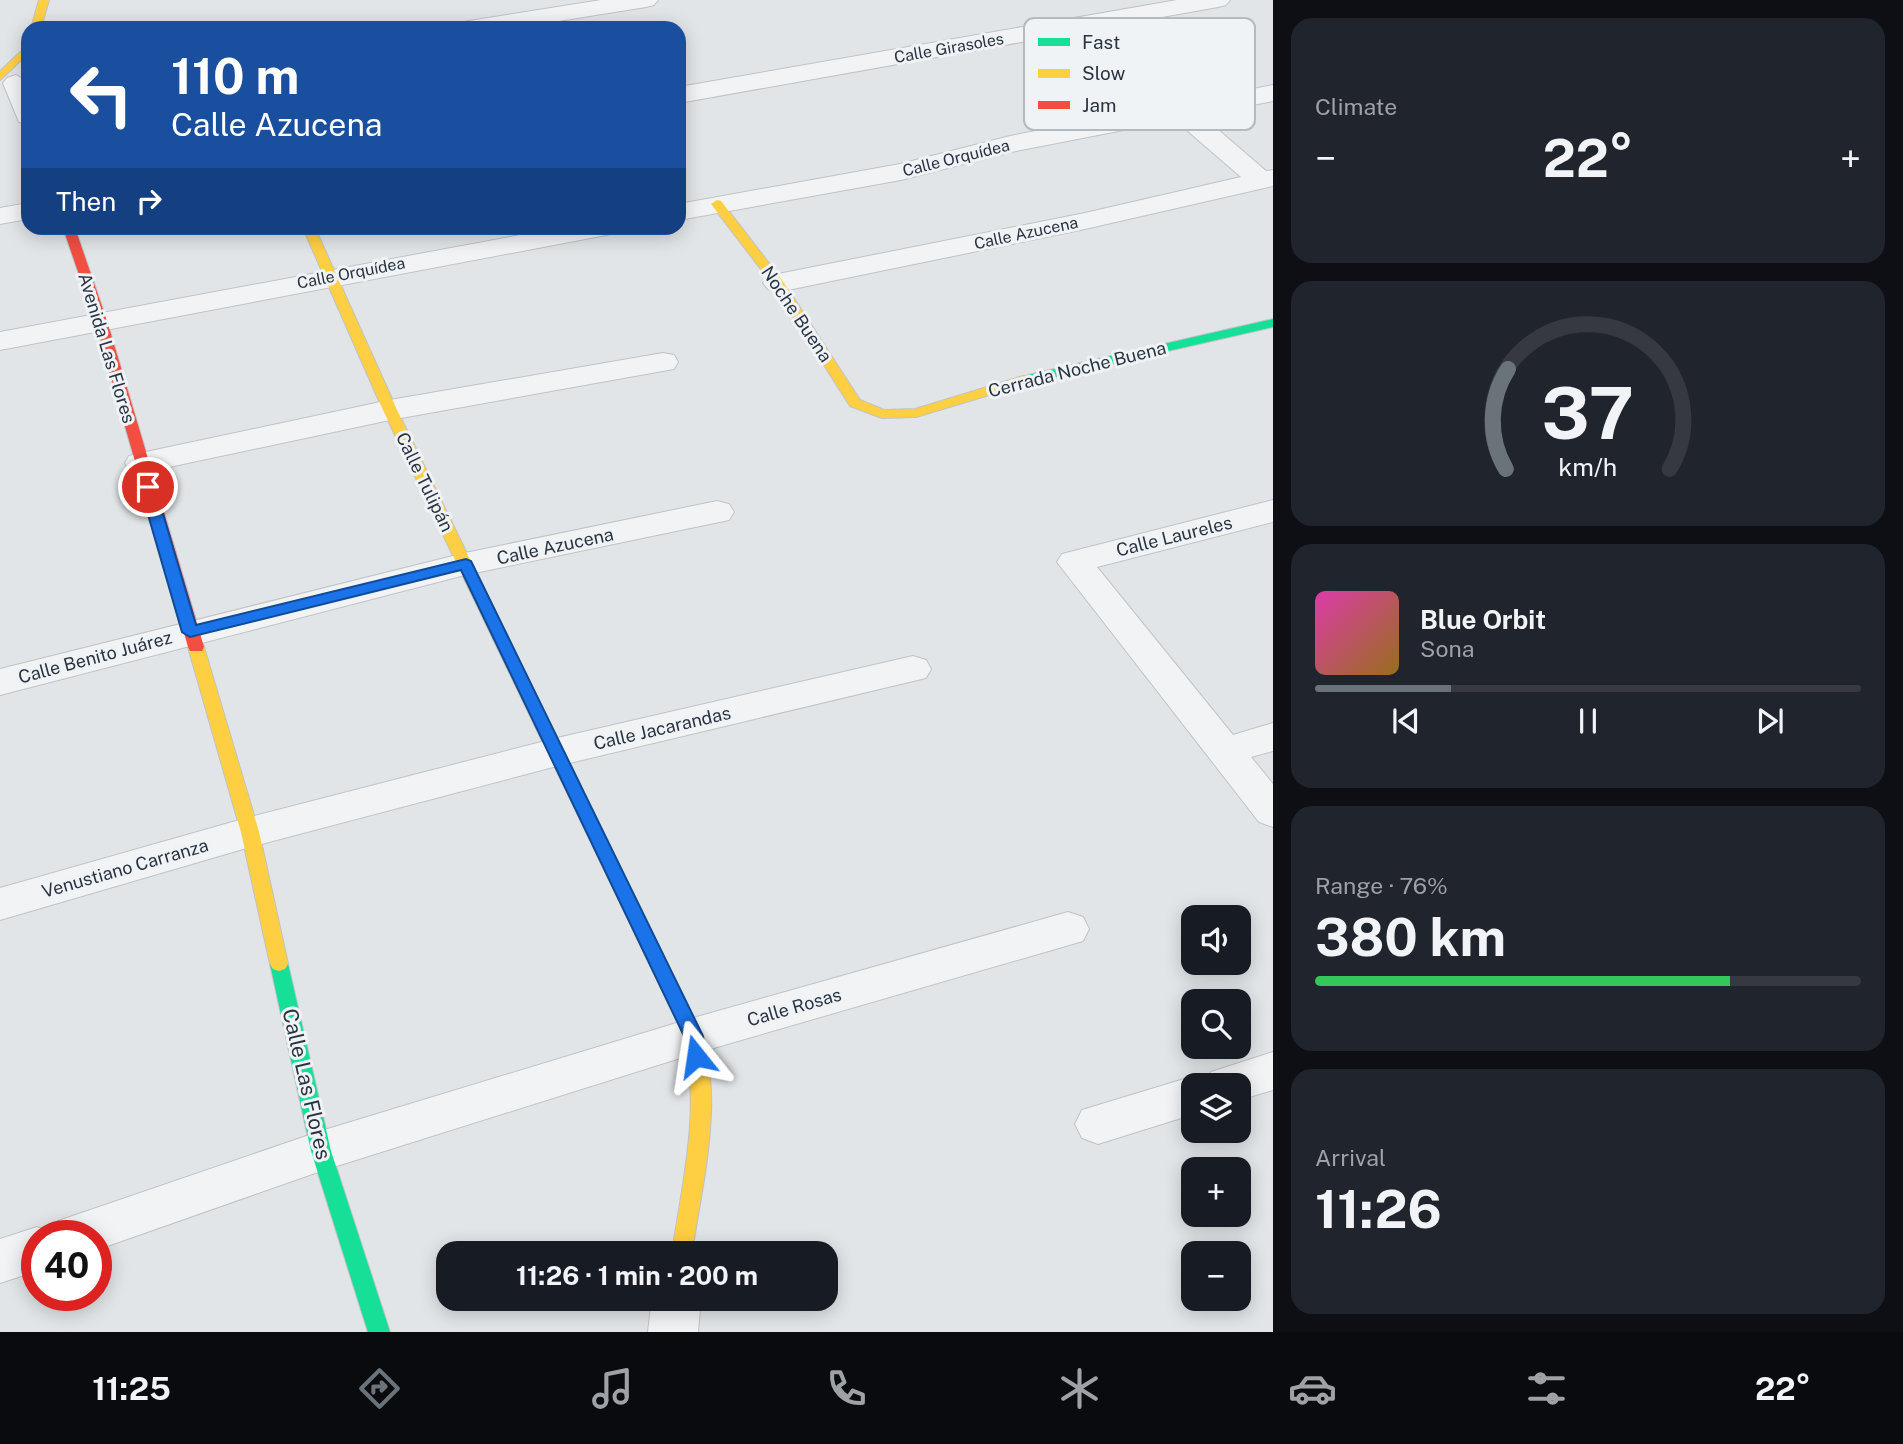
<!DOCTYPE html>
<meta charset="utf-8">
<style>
:root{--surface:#171b24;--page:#20242c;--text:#f1f3f6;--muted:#9ea1a6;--line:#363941;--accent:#6a727a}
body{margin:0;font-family:"Public Sans",sans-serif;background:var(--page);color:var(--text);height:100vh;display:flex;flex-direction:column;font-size:26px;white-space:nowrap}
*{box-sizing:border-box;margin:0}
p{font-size:23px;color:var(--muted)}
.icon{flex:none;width:38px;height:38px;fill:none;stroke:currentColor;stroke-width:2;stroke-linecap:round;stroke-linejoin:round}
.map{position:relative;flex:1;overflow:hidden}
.panel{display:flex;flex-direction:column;gap:18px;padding:18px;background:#0d0f14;width:630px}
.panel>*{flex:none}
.hud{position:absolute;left:21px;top:21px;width:665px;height:214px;border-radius:21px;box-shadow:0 4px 18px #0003;background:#1a4fa0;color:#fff;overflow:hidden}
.buttons{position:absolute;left:1181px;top:905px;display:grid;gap:14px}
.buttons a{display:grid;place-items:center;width:70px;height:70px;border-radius:14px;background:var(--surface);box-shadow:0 4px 18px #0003;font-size:35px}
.speed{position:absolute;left:21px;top:1220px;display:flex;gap:14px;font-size:35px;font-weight:700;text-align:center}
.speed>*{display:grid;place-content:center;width:91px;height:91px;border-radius:50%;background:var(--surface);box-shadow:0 4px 18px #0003;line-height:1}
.speed .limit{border:10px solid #d22;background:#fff;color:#111}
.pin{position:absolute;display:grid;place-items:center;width:60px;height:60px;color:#fff;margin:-30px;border:4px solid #fff;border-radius:50%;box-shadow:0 2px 7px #0007}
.me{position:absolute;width:77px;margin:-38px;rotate:345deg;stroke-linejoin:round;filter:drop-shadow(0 0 5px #0008)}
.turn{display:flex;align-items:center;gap:24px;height:147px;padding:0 35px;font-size:32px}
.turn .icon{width:91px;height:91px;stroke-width:2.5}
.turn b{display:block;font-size:49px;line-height:60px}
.then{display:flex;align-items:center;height:66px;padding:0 35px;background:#0003;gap:14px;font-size:26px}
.big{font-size:52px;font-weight:700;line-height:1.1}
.panel .card{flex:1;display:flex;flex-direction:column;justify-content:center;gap:10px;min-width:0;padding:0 24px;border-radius:21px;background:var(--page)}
.panel .dial{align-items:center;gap:0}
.dial svg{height:182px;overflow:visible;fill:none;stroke:var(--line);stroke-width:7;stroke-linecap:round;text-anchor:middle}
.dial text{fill:var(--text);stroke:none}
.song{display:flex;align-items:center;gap:21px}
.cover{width:84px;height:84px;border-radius:10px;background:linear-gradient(135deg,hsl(320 70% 55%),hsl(40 70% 35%))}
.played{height:7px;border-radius:4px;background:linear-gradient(90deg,var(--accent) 25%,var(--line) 25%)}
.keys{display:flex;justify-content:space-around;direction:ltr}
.heat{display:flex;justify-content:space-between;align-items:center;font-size:38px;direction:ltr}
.charge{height:10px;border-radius:5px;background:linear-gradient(90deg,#34c759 76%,var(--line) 0)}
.trip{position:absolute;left:436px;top:1241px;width:402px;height:70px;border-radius:21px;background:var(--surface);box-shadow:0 4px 18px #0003;font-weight:700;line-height:70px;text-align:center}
.menu{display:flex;height:112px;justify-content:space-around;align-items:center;background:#090b0e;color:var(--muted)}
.menu .icon{width:49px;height:49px}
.menu .on{color:var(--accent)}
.menu b{font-size:32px;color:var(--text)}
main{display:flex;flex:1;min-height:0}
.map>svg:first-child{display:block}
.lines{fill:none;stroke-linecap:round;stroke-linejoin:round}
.street-casing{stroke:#c0c3c5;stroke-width:2}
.fast-casing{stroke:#c0c3c5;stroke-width:2}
.slow-casing{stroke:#c0c3c5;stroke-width:2}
.jam-casing{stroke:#c0c3c5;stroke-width:2}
.street{fill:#f1f3f4;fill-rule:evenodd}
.fast{fill:#16e098;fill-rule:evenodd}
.slow{fill:#ffcf43;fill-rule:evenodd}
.jam{fill:#f24e42;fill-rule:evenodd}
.route{fill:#1a73e8;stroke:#114b97;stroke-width:2}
.labels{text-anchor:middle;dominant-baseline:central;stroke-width:6;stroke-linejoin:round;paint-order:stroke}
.far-street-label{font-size:16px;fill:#293440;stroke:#f0f3f6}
.street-label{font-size:18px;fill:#293440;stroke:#f0f3f6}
.near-street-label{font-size:21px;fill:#293440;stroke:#f0f3f6}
.key{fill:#f0f3f6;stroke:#b4babf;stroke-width:2}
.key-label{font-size:19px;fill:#293440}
</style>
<main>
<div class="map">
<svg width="1273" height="1332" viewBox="0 0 1273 1332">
<rect width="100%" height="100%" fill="#e2e5e7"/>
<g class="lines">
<defs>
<g id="street">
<path d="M601 0H658L654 5 646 7 515 28H457L460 23 469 21Z"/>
<path d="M1177 0H1230L1226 5 1218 7 679 103V87Z"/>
<path d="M16 75 28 82V124L19 122 3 83 7 78Z"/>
<path d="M1273 85V101L1201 115 1266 171 1273 170V186L1085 229 778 292 768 289 763 283 768 277 778 274 1085 213 1241 177 1175 120 1011 152 901 180 679 220V204L900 164 1010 136Z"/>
<path d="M28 203V219L0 224V208Z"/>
<path d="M558 228H615L611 234 601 236 0 350V332Z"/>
<path d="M663 353 674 355 678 362 674 369 390 420 141 473 129 470 125 463 129 456 141 453 390 400Z"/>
<path d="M1273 500V522L1097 567 1233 735 1273 723V751L1251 757 1273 784V827L1259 822 1057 562 1062 554Z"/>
<path d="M717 501 729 504 734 512 729 520 465 575 0 695V669L465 553Z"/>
<path d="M913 656 926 660 931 669 926 678 557 766 250 847 0 920V888L250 817 557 738Z"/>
<path d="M1068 912 1083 917 1089 929 1083 941 693 1054 321 1171 96 1250V1236H37V1271L0 1283V1239L37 1227 52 1233 58 1221 321 1131 693 1018Z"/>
<path d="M1273 1052V1090L1239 1100V1085H1194V1114L1098 1144 1082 1138 1075 1124 1082 1110 1194 1076 1207 1080 1211 1072Z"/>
<path d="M652 1298H701L698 1332H648Z"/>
</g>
<g id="fast">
<path d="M1273 319V327L1028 383 1021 379 1028 375Z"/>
<path d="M542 718 550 724 697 1025 695 1030 688 1033 681 1030 679 1025 534 724Z"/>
<path d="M279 957 285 959 288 964 331 1151 390 1332H368L311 1151 270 964 273 959Z"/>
</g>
<g id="slow">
<path d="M39 0H49L41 28H31Z"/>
<path d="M28 45V54L0 80V71Z"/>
<path d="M717 200 721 201 782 280 860 400 884 410 915 409 1023 376H1033L1035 379 1033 382 916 417 882 418 850 406 773 285 711 204Z"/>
<path d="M303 228H315L397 410 550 724 548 728H536L534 724 383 410Z"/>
<path d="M196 642 204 647 259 832 288 964 285 969 279 971 273 969 270 964 241 832 188 647Z"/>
<path d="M688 1017 695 1020C728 1086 702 1183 692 1253H672C683 1178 704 1099 679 1025L681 1020Z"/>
</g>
<path id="jam" d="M63 228H75L107 321 204 647 202 651H190L188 647 95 321Z"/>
</defs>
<use href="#street" class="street-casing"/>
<use href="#fast" class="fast-casing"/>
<use href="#slow" class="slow-casing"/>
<use href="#jam" class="jam-casing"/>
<use href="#street" class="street"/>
<use href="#fast" class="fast"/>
<use href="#slow" class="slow"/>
<use href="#jam" class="jam"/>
</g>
<path class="route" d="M148 482 155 487 196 625 466 559 471 561 703 1036 706 1056 703 1062H689L684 1036 461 570 190 637 182 632 140 487Z"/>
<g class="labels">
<g class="far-street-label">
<text transform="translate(949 48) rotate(-10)">Calle Girasoles</text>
<text transform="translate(956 158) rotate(-14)">Calle Orquídea</text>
<text transform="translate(1026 233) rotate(-12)">Calle Azucena</text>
<text transform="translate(351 273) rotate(-11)">Calle Orquídea</text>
</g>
<g class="street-label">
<text transform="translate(797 314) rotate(56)">Noche Buena</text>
<text transform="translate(107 348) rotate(73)">Avenida Las Flores</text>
<text transform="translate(1077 369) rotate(-14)">Cerrada Noche Buena</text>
<text transform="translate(425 482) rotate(64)">Calle Tulipán</text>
<text transform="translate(1174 536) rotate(-14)">Calle Laureles</text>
<text transform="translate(555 546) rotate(-12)">Calle Azucena</text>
<text transform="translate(95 657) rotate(-15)">Calle Benito Juárez</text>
<text transform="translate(662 728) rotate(-13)">Calle Jacarandas</text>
<text transform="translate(125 868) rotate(-16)">Venustiano Carranza</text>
<text transform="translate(794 1007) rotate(-16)">Calle Rosas</text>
</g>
<g class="near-street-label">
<text transform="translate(307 1084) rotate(77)">Calle Las Flores</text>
</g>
</g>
<rect x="1024" y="18" width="231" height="112" rx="10" class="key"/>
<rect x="1038" y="38" width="32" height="8" fill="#16e098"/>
<rect x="1038" y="69" width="32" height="9" fill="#ffcf43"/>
<rect x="1038" y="101" width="32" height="8" fill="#f24e42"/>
<g class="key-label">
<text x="1082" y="49">Fast</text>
<text x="1082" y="80">Slow</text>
<text x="1082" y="112">Jam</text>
</g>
</svg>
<div class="buttons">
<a><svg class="icon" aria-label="sound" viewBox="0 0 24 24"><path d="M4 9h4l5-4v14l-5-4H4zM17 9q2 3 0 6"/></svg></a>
<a><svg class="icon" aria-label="search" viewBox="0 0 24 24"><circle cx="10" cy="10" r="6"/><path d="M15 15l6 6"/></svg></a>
<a><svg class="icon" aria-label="layers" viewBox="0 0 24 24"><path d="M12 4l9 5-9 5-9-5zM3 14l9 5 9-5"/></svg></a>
<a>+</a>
<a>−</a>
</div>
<div class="speed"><div class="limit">40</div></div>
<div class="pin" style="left:148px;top:487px;background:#d93025"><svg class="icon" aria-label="arrive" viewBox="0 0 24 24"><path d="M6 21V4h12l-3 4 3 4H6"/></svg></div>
<svg class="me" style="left:696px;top:1056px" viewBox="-20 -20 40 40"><path d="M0-17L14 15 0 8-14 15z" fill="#1a73e8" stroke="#fff" stroke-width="4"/></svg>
<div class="trip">11:26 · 1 min · 200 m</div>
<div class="hud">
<div class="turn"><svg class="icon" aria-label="left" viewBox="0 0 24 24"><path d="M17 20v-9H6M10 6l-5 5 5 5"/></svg><div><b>110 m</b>Calle Azucena</div></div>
<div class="then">Then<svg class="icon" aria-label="right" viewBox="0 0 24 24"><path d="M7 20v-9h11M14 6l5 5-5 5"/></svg></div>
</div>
</div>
<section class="panel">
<div class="card"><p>Climate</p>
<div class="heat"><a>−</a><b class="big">22°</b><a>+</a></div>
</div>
<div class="card dial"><svg viewBox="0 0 100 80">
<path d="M14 69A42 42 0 1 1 86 69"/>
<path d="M14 69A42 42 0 0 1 15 25" stroke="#6a727a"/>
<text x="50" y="56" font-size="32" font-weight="700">37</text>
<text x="50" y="72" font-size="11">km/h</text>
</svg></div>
<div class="card">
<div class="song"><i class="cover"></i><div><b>Blue Orbit</b><p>Sona</p></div></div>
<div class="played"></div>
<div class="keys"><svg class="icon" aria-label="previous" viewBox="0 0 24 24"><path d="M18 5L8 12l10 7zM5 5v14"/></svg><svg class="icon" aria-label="pause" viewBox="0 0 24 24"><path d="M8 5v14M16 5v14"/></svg><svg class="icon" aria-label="next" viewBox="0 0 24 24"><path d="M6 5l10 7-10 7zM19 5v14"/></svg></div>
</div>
<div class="card"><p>Range · 76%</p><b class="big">380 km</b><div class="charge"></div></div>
<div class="card"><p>Arrival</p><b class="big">11:26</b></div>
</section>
</main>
<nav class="menu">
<b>11:25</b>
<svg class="icon on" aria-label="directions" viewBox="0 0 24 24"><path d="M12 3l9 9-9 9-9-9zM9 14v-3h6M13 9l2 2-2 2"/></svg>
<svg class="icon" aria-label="music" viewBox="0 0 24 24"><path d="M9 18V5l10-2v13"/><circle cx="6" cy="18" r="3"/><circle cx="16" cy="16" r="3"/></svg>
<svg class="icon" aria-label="phone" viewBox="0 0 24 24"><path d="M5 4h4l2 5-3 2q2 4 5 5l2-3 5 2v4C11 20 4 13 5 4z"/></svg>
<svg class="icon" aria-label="climate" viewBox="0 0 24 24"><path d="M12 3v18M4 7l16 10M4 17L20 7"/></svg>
<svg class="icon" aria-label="car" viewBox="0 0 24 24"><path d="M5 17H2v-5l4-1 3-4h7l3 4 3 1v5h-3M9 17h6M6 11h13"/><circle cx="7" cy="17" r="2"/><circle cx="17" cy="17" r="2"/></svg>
<svg class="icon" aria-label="filters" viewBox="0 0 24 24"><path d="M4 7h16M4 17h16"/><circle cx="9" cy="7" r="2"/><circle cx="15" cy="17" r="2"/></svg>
<b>22°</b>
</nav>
